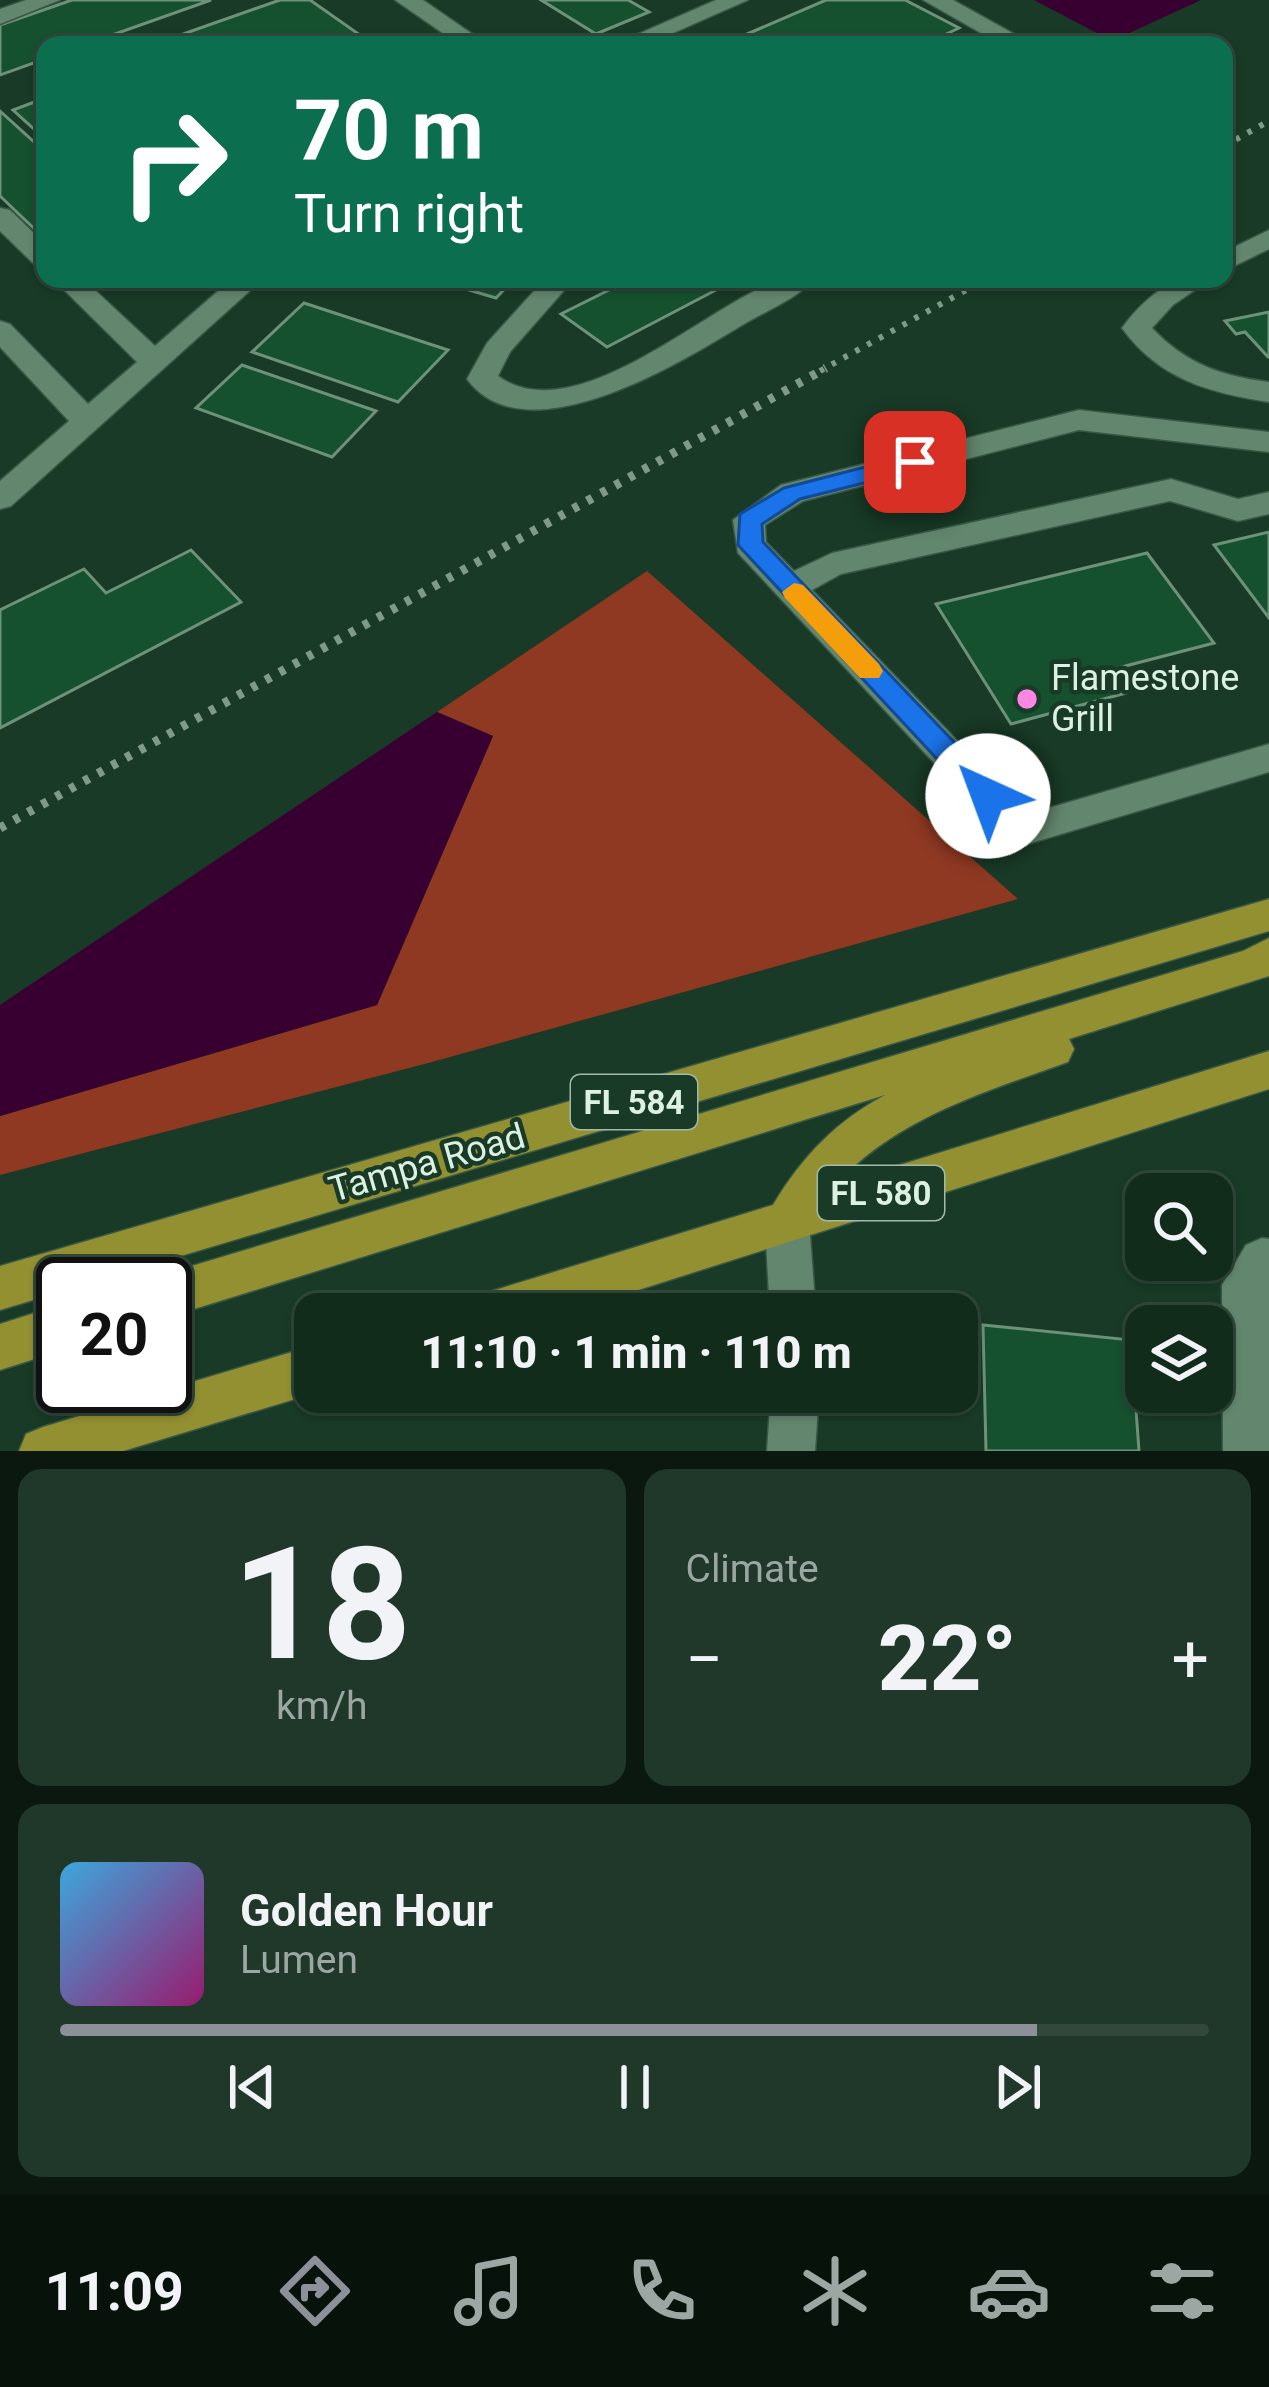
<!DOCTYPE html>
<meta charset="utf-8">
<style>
:root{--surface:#122c1c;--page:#1f3829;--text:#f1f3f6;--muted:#9ca7a3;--line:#31483b;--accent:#8c9099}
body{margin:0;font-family:Roboto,sans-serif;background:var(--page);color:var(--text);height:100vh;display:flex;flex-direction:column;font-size:45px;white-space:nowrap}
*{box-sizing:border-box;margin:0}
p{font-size:39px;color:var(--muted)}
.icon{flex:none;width:66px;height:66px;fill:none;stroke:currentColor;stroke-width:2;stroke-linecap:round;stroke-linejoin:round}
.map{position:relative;height:1451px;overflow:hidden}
.drawer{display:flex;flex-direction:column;gap:18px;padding:18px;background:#0a180f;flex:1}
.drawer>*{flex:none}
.hud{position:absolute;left:36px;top:36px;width:1197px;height:252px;border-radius:24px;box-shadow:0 3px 9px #0004,0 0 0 3px var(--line);background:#0b6e4f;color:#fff;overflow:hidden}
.buttons{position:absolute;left:1125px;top:1173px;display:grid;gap:24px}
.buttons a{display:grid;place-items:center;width:108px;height:108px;border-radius:24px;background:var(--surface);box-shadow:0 3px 9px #0004,0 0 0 3px var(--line);font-size:60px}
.speed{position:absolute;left:36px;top:1257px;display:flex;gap:24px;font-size:60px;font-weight:700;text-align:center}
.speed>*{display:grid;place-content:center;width:156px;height:156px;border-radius:50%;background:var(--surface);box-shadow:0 3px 9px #0004,0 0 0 3px var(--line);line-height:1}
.speed .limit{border:6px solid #111;border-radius:18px;background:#fff;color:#111}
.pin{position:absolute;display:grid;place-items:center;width:102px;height:102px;color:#fff;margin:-51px;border-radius:24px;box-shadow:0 6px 18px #0006}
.me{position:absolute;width:132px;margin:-66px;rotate:317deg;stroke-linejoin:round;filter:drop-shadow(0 0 9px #0008)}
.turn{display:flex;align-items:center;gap:42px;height:252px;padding:0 60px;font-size:54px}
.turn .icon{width:156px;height:156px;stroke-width:2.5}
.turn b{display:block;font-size:84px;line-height:102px}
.big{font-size:90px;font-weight:800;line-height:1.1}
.drawer .card{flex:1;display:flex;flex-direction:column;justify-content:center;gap:18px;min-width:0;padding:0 42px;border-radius:24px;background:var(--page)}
.drawer .dial{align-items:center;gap:0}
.dial b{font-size:156px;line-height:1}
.song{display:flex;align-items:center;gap:36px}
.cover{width:144px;height:144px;border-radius:18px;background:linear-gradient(135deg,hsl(200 70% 55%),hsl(320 70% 35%))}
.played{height:12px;border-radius:6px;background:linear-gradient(90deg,var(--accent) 85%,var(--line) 85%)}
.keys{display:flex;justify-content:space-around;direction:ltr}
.heat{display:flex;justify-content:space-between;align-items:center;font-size:66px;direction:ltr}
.drawer .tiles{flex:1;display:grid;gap:18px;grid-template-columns:1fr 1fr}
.card:last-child{grid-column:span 2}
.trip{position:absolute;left:294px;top:1293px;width:684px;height:120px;border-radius:24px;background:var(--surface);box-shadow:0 3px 9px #0004,0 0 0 3px var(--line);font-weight:800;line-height:120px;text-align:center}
.menu{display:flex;height:192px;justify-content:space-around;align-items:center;background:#07120b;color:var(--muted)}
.menu .icon{width:84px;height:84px}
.menu .on{color:var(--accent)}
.menu b{font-size:54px;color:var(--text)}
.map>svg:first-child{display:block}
.green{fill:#8f3822}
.water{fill:#380030}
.building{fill:#15502f;stroke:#6d9179;stroke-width:3}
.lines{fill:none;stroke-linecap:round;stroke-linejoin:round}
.minor-casing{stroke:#395745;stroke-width:3}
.major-casing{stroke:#395745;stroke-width:3}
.minor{fill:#62866e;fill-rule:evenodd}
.major{fill:#939032;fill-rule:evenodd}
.rail-far1{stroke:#7f9a89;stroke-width:6;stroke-dasharray:4.5 9;stroke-linecap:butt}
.rail{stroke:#7f9a89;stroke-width:9;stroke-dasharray:6 10;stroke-linecap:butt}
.route{fill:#1a73e8;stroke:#114b97;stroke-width:3}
.slow{fill:#f59e0b}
.poi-dot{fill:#fc86e4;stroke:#183a26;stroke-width:4.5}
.labels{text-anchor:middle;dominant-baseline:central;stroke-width:9;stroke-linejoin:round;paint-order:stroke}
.shield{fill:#183a26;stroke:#a2baaa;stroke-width:3}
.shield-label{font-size:33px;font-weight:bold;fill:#ddf1e3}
.poi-label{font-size:36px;fill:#ddf1e3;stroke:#183a26;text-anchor:start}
.street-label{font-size:36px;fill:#ddf1e3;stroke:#183a26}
</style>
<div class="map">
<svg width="1269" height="1451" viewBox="0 0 1269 1451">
<rect width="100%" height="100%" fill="#183a26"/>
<path class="green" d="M647 571 1018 899 432 1062 0 1175V1116L377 1005 493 736 437 712Z"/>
<g class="water">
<path d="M1034 0H1201L1112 41Z"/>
<path d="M437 712 493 736 377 1005 0 1116V1005Z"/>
</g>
<g class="building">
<path d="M72 0H211L84 45H45V59L0 75V25Z"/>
<path d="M280 0H310L360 35 334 45H152Z"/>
<path d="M541 0H628L649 12 596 34Z"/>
<path d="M826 0H905L959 28 923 45 724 44Z"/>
<path d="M45 98V139L13 110Z"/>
<path d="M0 111 45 152V239L0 196Z"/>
<path d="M432 279H514L496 298Z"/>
<path d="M611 279H737L607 347 561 314 619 285Z"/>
<path d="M304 303 448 350 398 402 252 352Z"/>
<path d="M1269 312V357H1268L1245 332 1236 334 1225 321Z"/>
<path d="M242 365 376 411 332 457 196 408Z"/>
<path d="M1269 532V618L1214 545Z"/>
<path d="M191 550 241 602 0 728V610L84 569 106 593Z"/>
<path d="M1147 553 1214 643 1110 670 1126 693 1011 724 936 604Z"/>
<path d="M983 1325 1131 1340 1139 1451H986Z"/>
</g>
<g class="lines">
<defs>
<g id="minor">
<path d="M26 0H60L0 24V9Z"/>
<path d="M395 0H423L488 45H460Z"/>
<path d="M716 0H748L646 45H613Z"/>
<path d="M923 0H953L1030 43 1002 45Z"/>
<path d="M0 208 10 210 45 244V267L35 265 0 231Z"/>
<path d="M1269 230V249L1224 271V252Z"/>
<path d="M53 279H83L155 346 232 279H263L11 506 0 509V481L69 421 0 347V321L10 324 88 404 137 362Z"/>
<path d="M545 279H574L510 352 498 376C575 432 706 306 777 281 788 277 803 279 814 279 798 298 766 311 744 324 683 361 526 459 467 379L487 343Z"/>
<path d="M1177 279H1211L1173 305 1152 328C1186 364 1221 376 1269 382V402C1209 393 1159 379 1122 328 1137 307 1154 292 1177 279Z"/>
<path d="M1079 410 1269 432V452L1079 430 803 501 765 525 766 542 794 571 832 553 1171 479 1238 499 1269 492V514L1238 521 1170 501 841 574 812 590 1028 814 1269 744V772L1021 846 1008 842 738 553 733 520 781 485Z"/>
<path d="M787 1201 803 1207 809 1222 816 1314H770L765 1222 771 1207Z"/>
<path d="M1262 1238 1269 1239V1451H1223L1222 1285 1246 1245Z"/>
<path d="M771 1392H819L815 1451H767Z"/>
</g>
<g id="major">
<path d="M1269 899V931L87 1284H63V1291L0 1310V1266Z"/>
<path d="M1269 938V976L1069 1039 1074 1049 1068 1062C983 1093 898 1117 835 1185L1269 1051V1089L563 1314H469L476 1298 492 1291 773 1205C802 1157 835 1122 885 1095L165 1318V1284H147L165 1274 1243 951Z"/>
<path d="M63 1304V1350L0 1370V1324Z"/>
<path d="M315 1345V1393L123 1451H19L26 1434 43 1427Z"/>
</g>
</defs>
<use href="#minor" class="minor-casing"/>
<use href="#major" class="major-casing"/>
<use href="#minor" class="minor"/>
<use href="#major" class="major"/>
<g class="rail-far1">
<path d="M1224 146 1269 121"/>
<path d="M820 371 986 279"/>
</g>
<path class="rail" d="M0 828 826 368"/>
</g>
<path class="route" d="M915 454 927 462 924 468 800 499 762 524 763 542 998 788 1002 796 988 807 978 803 738 545 740 514 784 488Z"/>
<path class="slow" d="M794 583 803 585 879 664 883 671 879 678H860L785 598 782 592Z"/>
<circle class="poi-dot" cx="1027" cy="699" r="12"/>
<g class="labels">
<g class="shield">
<rect x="571" y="1075" width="126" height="54" rx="9"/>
<rect x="818" y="1166" width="126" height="54" rx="9"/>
</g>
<g class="shield-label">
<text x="634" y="1102">FL 584</text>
<text x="881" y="1193">FL 580</text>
</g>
<g class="poi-label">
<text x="1051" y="678">Flamestone<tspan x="1051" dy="41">Grill</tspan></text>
</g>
<g class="street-label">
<text transform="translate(427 1163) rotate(-16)">Tampa Road</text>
</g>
</g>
</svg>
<div class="buttons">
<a><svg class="icon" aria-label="search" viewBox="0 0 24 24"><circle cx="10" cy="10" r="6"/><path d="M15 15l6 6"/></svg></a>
<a><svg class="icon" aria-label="layers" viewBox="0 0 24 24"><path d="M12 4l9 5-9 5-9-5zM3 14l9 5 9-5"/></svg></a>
</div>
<div class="speed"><div class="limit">20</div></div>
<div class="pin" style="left:915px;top:462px;background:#d93025"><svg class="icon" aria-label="arrive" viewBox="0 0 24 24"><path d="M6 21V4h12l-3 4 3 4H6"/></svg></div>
<svg class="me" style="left:988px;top:796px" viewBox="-20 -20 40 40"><circle r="19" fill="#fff"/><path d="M0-13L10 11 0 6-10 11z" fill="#1a73e8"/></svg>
<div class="trip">11:10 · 1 min · 110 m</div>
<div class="hud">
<div class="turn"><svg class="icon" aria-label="right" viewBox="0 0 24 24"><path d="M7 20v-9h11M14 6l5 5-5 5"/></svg><div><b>70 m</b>Turn right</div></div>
</div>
</div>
<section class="drawer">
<div class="tiles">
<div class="card dial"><b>18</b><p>km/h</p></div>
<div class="card"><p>Climate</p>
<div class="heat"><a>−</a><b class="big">22°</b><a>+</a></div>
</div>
<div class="card">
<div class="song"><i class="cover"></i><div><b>Golden Hour</b><p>Lumen</p></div></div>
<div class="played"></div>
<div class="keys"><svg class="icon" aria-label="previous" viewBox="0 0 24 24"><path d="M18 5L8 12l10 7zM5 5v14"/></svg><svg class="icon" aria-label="pause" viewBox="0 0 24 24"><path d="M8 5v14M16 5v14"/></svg><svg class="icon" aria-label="next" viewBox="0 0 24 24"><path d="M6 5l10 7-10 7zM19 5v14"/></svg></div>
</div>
</div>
</section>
<nav class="menu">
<b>11:09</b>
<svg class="icon on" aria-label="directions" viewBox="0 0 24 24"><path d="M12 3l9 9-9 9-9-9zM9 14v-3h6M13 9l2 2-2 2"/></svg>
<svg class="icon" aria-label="music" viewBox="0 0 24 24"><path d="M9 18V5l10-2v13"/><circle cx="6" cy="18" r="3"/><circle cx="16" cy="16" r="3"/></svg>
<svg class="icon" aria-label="phone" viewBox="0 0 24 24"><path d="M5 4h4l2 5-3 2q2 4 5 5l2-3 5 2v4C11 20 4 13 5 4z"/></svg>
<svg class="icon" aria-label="climate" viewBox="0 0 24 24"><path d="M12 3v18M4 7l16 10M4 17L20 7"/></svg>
<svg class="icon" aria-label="car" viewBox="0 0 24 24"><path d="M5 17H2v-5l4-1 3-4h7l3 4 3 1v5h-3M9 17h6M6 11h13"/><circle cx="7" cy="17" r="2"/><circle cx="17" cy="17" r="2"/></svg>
<svg class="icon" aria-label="filters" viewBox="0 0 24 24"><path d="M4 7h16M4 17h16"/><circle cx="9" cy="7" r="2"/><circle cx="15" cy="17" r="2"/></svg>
</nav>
